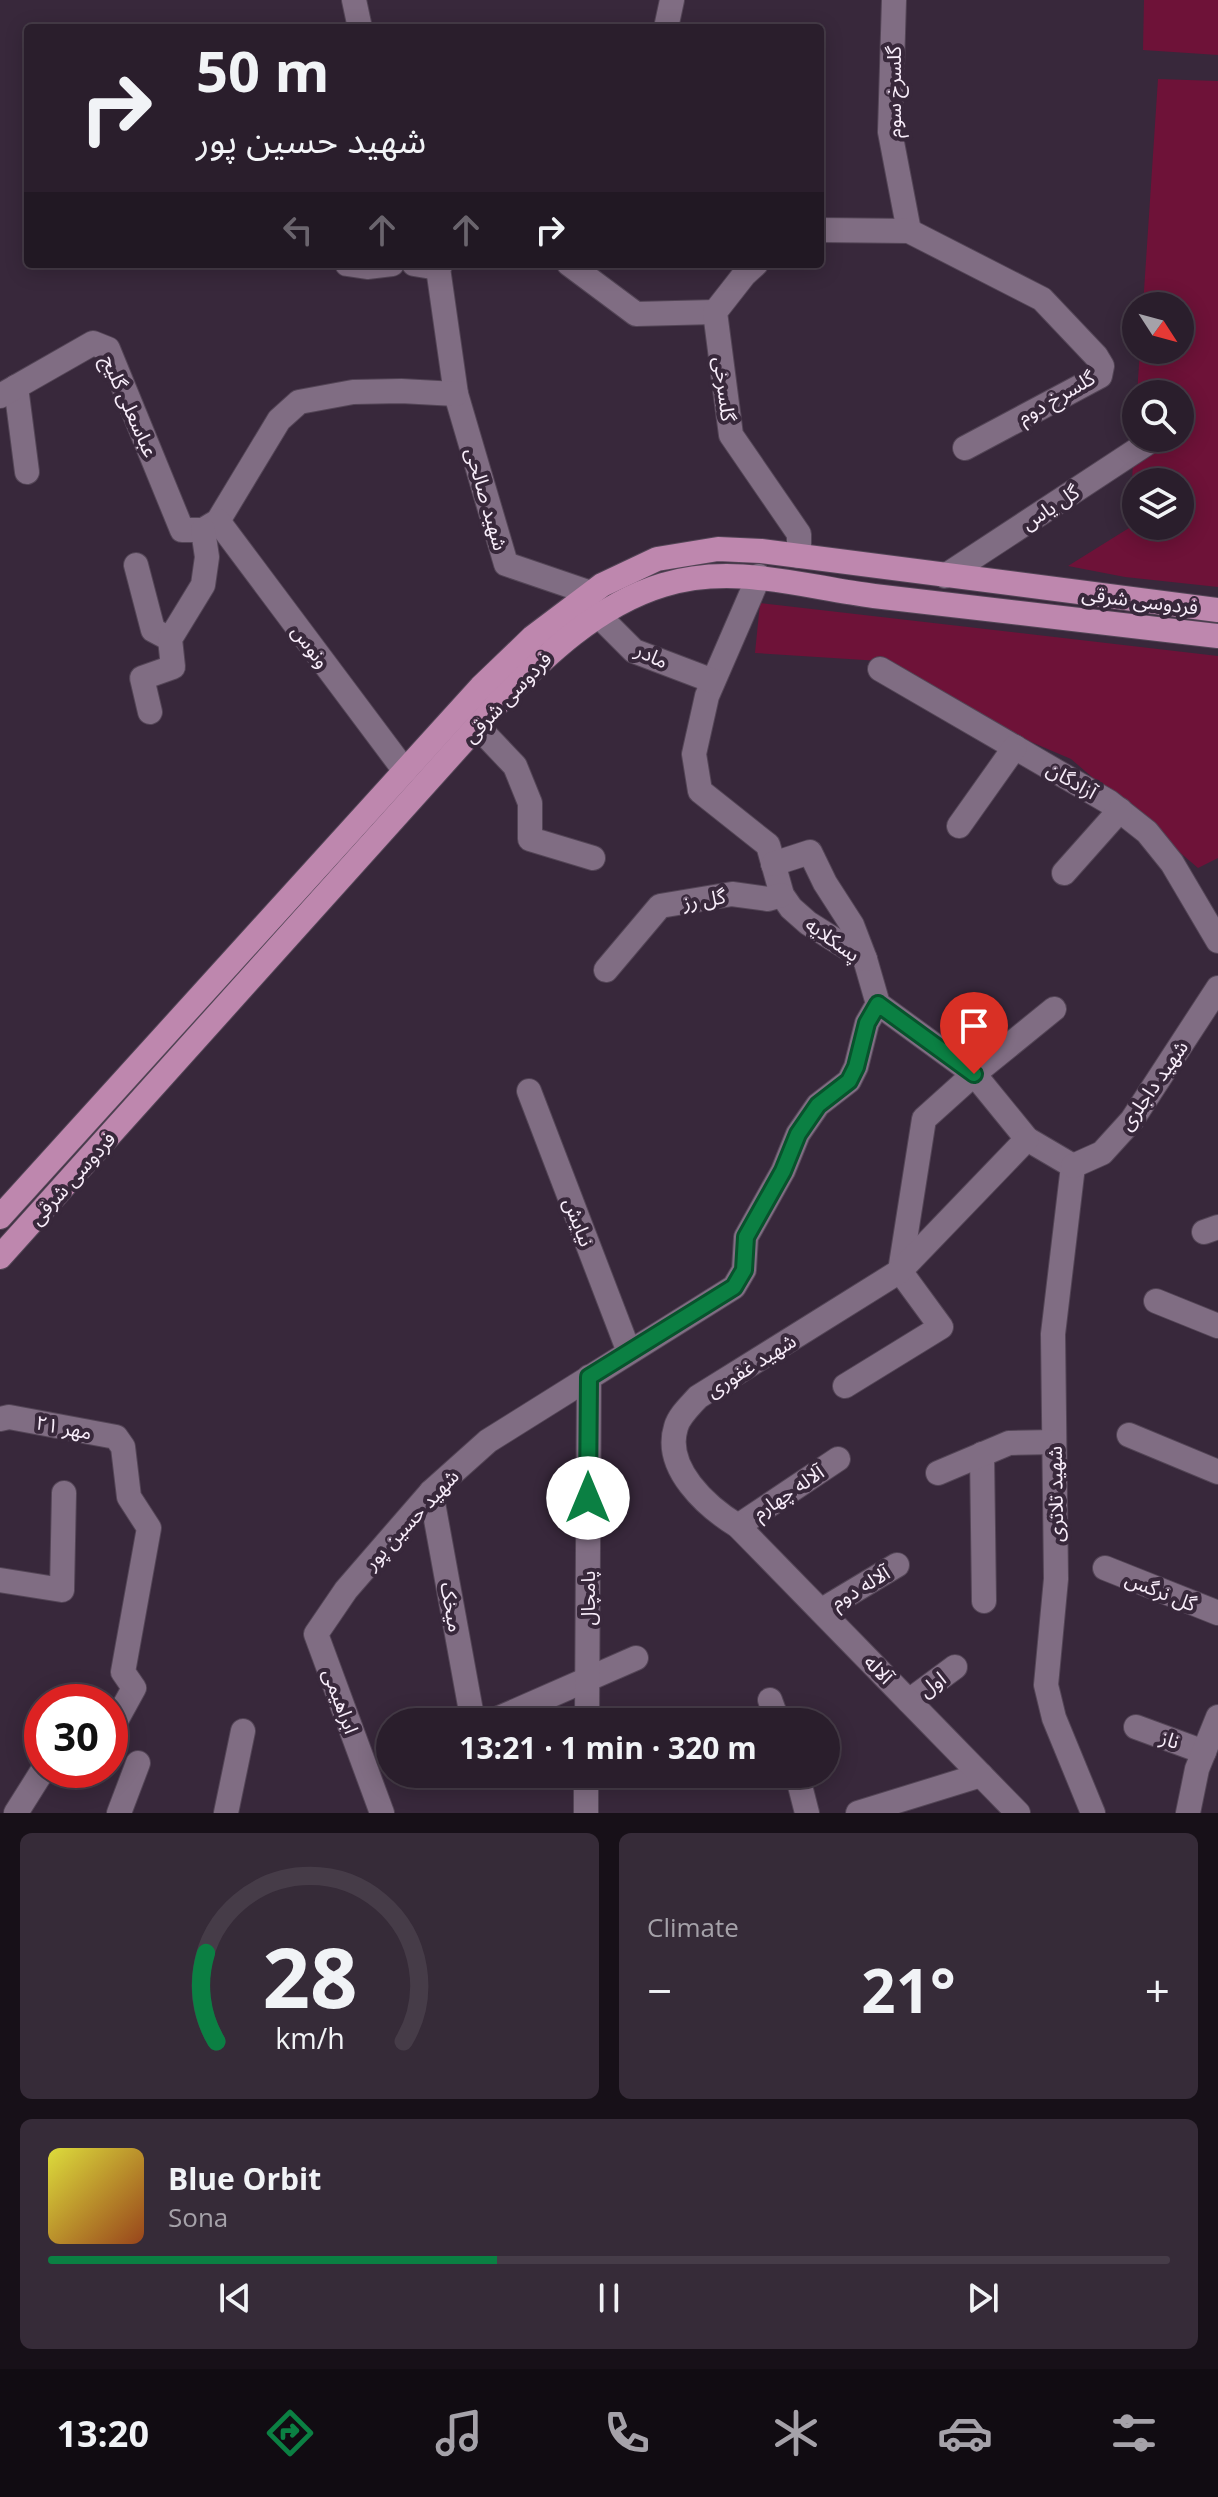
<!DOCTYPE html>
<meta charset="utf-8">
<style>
:root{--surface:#2a1e2c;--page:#362b38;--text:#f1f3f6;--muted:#a5a2a9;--line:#463c48;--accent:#0b8043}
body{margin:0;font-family:"Open Sans","Noto Sans Arabic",sans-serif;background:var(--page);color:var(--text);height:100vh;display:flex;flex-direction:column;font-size:30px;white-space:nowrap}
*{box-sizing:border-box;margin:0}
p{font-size:26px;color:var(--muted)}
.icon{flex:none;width:44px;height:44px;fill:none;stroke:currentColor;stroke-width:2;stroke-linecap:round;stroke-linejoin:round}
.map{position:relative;height:1813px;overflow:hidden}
.details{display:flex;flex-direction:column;gap:20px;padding:20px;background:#171018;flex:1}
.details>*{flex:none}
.top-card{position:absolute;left:24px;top:24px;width:800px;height:244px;border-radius:8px;box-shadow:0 4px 20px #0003,0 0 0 2px var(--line);background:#2a1e2c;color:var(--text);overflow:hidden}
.needle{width:52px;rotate:126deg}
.buttons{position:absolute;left:1122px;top:292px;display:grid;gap:16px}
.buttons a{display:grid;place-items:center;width:72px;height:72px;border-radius:50%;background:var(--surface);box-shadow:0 4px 20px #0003,0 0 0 2px var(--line);font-size:40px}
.speed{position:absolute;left:24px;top:1684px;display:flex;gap:16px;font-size:40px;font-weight:700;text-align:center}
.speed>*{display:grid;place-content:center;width:104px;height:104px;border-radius:50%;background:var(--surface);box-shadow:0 4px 20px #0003,0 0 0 2px var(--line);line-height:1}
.speed .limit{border:12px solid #d22;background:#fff;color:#111}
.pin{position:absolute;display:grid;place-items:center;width:68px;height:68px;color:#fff;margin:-82px -34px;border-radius:50% 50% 50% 0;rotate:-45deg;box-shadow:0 0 8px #0007}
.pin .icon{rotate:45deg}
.me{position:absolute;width:88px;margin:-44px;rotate:0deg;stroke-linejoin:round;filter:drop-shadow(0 0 6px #0008)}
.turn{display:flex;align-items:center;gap:28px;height:168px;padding:0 40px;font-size:36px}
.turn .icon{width:104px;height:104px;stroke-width:2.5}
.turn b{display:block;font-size:56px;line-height:68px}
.lanes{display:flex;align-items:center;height:76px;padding:0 40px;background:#0003;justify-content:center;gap:40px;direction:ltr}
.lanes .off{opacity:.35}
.big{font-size:60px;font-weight:700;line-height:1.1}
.details .widget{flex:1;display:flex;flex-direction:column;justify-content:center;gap:12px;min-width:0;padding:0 28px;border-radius:12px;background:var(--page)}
.details .dial{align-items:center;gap:0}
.dial svg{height:208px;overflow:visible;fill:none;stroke:var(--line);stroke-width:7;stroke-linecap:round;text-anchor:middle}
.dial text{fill:var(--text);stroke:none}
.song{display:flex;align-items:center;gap:24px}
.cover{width:96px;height:96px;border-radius:12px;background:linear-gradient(135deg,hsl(60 70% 55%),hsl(20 70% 35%))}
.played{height:8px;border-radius:4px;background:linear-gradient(90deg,var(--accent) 40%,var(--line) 40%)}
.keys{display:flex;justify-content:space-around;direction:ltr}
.heat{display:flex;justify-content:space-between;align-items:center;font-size:44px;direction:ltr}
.details .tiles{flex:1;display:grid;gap:20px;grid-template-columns:1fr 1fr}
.widget:last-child{grid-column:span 2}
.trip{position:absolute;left:376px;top:1708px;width:464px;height:80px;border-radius:40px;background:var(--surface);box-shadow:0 4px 20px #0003,0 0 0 2px var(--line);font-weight:700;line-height:80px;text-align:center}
.menu{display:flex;height:128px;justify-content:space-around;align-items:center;background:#110c12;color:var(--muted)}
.menu .icon{width:56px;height:56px}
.menu .active{color:var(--accent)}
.menu b{font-size:36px;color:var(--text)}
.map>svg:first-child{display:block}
.green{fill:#6e1238;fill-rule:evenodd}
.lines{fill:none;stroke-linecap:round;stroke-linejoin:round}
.minor-casing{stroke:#534556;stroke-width:26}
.major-casing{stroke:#534556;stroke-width:26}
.minor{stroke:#806d83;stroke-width:24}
.major{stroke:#be87ae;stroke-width:24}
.route-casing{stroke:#07532c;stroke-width:20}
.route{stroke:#0b8043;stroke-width:14}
.labels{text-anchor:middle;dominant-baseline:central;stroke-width:8;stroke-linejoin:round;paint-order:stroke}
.street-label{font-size:20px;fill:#f8edfa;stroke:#38283b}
</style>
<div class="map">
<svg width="1218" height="1813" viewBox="0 0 1218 1813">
<rect width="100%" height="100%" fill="#38283b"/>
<g class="green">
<path d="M1144 0H1218V55L1143 50Z"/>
<path d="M1158 79 1218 81V587L1125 577 1068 566 1129 528 1136 416V438H1180V394H1137L1140 350H1180V306H1143ZM1136 482H1180V526H1136Z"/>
<path d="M760 603 1218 656V858L1198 868 1071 759 1003 730 880 661 755 653Z"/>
</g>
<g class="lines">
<defs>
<g id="minor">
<path d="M354 0 360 28"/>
<path d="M894 0 890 132 909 231"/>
<path d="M666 28 672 0"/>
<path d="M820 230 909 231 1042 299 1096 356 1102 366 1100 376 965 448"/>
<path d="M347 264 367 267 392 264"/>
<path d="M414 264 438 268"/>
<path d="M441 264 438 268 456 394 506 564 591 593"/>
<path d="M569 264 636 314 715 312"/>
<path d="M756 264 744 275 715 312 731 435 799 534V556"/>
<path d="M16 387 27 472"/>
<path d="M0 396 93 343 108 349 182 530H203L218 521 279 420 299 402 353 392 401 391 456 394"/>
<path d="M218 521 405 771"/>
<path d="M136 565 153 630 170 639"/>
<path d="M759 576 707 696 694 754 700 791 768 845 782 895 791 908 808 923 865 959 878 1004 974 1074 1027 1139 1073 1166"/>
<path d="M945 576 1155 438"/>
<path d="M599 616 634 651 713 681"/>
<path d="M880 669 1109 802 1147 832 1172 863 1218 941"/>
<path d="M150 712 142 678 173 667 170 639 203 585 207 557 203 530"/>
<path d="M477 726 515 766 530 803V839L593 858"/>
<path d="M959 826 1015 747"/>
<path d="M773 864 810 852 825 883 852 925 865 959"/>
<path d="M1064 873 1120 810"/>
<path d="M606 970 660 906 732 894 768 899 782 895"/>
<path d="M529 1091 629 1352"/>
<path d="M1073 1166 1053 1334 1056 1579 1046 1685 1054 1718 1093 1813"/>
<path d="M1073 1166 1102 1153 1132 1120 1218 988"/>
<path d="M1204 1232 1218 1227"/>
<path d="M1156 1301 1218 1326"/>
<path d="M845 1386 941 1327 900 1271 924 1119 974 1074 1054 1009"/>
<path d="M0 1419 9 1417 116 1437 123 1447 129 1497 149 1528 123 1672 134 1688 112 1728"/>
<path d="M1129 1435 1218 1472"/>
<path d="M982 1454 984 1601"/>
<path d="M938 1473 1009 1443 1054 1442"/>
<path d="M431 1492 473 1722"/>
<path d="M738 1526 838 1459"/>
<path d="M1105 1568 1218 1613"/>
<path d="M0 1580 62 1590 64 1493"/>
<path d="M822 1610 897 1565"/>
<path d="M770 1700 778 1722"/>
<path d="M909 1701 955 1667"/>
<path d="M490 1722 636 1658"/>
<path d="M587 1722 589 1377"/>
<path d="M1136 1727 1204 1752"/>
<path d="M797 1774 807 1813"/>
<path d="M16 1813 43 1770"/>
<path d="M119 1813 138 1763"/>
<path d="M226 1813 243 1731"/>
<path d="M382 1813 316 1634 346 1590 431 1492 488 1441 734 1287 744 1270 746 1237 783 1171 798 1134 818 1105 849 1081 856 1067 867 1023 878 1004"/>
<path d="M586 1813V1774"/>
<path d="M858 1813 981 1775"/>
<path d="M1018 1813 738 1526C707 1507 663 1468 676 1427 679 1416 690 1406 698 1397L900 1271 1027 1139"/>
<path d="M1188 1813 1197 1769 1218 1717"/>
</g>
<g id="major">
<path d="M0 1217 481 687 533 637 602 585 657 559 718 549 761 551 1218 610"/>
<path d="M0 1257 497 704C545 656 597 605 663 585 734 563 803 587 874 596 988 610 1103 623 1218 636"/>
</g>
</defs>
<use href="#minor" class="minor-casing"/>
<use href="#major" class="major-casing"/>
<use href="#minor" class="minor"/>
<use href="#major" class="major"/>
</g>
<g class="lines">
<defs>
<path id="route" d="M588 1498 589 1377 734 1287 744 1270 746 1237 783 1171 798 1134 818 1105 849 1081 856 1067 867 1023 878 1004 974 1074"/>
</defs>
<use href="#route" class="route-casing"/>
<use href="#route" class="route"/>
</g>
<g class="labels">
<g class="street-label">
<text transform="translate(893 92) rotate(-90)">گلسرخ سوم</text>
<text transform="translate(725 389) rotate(83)">گلسرخی</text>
<text transform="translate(1056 397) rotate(-30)">گلسرخ دوم</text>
<text transform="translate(130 406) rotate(66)">عباسعلی گلیج</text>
<text transform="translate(487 499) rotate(74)">شهید صالحی</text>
<text transform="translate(1050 507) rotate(-33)">گل یاس</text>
<text transform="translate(1140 600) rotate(7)">فردوسی شرقی</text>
<text transform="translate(311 646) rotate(53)">ونوس</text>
<text transform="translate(652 655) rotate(25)">مادر</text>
<text transform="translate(507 697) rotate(-46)">فردوسی شرقی</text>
<text transform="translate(1072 780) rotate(30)">آزادگان</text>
<text transform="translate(704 899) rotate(-9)">گل رز</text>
<text transform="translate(833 939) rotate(35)">پسکلایه</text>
<text transform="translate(1153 1085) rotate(-55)">شهید داجلری</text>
<text transform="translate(72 1178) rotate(-48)">فردوسی شرقی</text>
<text transform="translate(579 1222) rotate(69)">نیایش</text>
<text transform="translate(751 1365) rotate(-32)">شهید غفوری</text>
<text transform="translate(64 1427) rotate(11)">مهر ۲۱</text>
<text transform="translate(788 1492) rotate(-34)">آلاله چهارم</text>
<text transform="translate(1055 1494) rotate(-91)">شهید تلاتری</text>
<text transform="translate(411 1519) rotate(-47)">شهید حسین پور</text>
<text transform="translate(860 1587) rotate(-31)">آلاله دوم</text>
<text transform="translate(1161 1591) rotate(22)">گل نرگس</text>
<text transform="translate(587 1598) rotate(-90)">پامچال</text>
<text transform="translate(452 1607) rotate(80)">میخک</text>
<text transform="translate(879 1669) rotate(46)">آلاله</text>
<text transform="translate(932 1684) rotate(-37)">اول</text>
<text transform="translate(341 1701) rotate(70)">ابراهیمی</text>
<text transform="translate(1170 1739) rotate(20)">ناز</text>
</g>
</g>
</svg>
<div class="buttons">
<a><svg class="needle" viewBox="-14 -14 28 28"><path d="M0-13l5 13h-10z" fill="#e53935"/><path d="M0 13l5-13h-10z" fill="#a5a2a9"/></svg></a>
<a><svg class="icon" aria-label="search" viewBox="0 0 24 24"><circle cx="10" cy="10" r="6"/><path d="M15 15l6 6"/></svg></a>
<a><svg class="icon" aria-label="layers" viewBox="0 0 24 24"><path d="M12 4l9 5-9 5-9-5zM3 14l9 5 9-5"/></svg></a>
</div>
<div class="speed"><div class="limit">30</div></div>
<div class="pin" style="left:974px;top:1074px;background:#d93025"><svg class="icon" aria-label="arrive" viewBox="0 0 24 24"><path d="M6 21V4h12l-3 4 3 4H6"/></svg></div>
<svg class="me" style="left:588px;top:1498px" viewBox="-20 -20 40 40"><circle r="19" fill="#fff"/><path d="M0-13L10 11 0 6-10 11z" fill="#0b8043"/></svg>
<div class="trip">13:21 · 1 min · 320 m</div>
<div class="top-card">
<div class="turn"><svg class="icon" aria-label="right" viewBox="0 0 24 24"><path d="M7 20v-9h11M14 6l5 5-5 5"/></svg><div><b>50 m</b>شهید حسین پور</div></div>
<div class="lanes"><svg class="icon off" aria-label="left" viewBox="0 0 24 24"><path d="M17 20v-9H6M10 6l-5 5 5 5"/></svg><svg class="icon off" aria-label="ahead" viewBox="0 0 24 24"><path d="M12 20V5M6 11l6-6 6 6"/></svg><svg class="icon off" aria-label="ahead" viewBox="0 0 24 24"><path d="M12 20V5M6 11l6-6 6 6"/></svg><svg class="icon" aria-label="right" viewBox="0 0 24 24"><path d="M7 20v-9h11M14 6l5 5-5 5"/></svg></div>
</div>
</div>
<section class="details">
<div class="tiles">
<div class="widget dial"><svg viewBox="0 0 100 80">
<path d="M14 69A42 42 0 1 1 86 69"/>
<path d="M14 69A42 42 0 0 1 10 35" stroke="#0b8043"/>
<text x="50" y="56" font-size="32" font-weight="700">28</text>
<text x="50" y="72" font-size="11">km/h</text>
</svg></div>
<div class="widget"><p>Climate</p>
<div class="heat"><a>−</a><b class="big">21°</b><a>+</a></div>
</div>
<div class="widget">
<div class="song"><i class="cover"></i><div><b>Blue Orbit</b><p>Sona</p></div></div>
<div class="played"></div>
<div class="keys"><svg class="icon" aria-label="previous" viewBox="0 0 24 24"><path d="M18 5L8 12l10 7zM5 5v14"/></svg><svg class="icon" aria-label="pause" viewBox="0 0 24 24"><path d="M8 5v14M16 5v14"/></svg><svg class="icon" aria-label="next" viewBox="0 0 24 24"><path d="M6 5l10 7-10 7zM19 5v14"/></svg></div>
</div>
</div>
</section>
<nav class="menu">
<b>13:20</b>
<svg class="icon active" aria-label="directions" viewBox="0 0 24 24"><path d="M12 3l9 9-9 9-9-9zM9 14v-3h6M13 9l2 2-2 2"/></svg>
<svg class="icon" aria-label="music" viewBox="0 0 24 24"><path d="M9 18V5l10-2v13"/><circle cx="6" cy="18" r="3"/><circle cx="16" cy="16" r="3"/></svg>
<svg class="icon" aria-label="phone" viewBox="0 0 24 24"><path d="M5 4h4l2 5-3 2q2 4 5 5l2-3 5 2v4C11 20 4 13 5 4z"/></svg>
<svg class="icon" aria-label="climate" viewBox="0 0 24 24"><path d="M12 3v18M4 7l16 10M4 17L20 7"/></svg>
<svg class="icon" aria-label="car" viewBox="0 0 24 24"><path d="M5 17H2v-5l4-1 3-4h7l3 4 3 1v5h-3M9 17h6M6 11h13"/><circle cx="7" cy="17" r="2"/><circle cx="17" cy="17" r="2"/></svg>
<svg class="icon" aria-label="filters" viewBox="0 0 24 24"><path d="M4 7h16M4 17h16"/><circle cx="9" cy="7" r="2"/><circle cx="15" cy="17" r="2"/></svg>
</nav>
